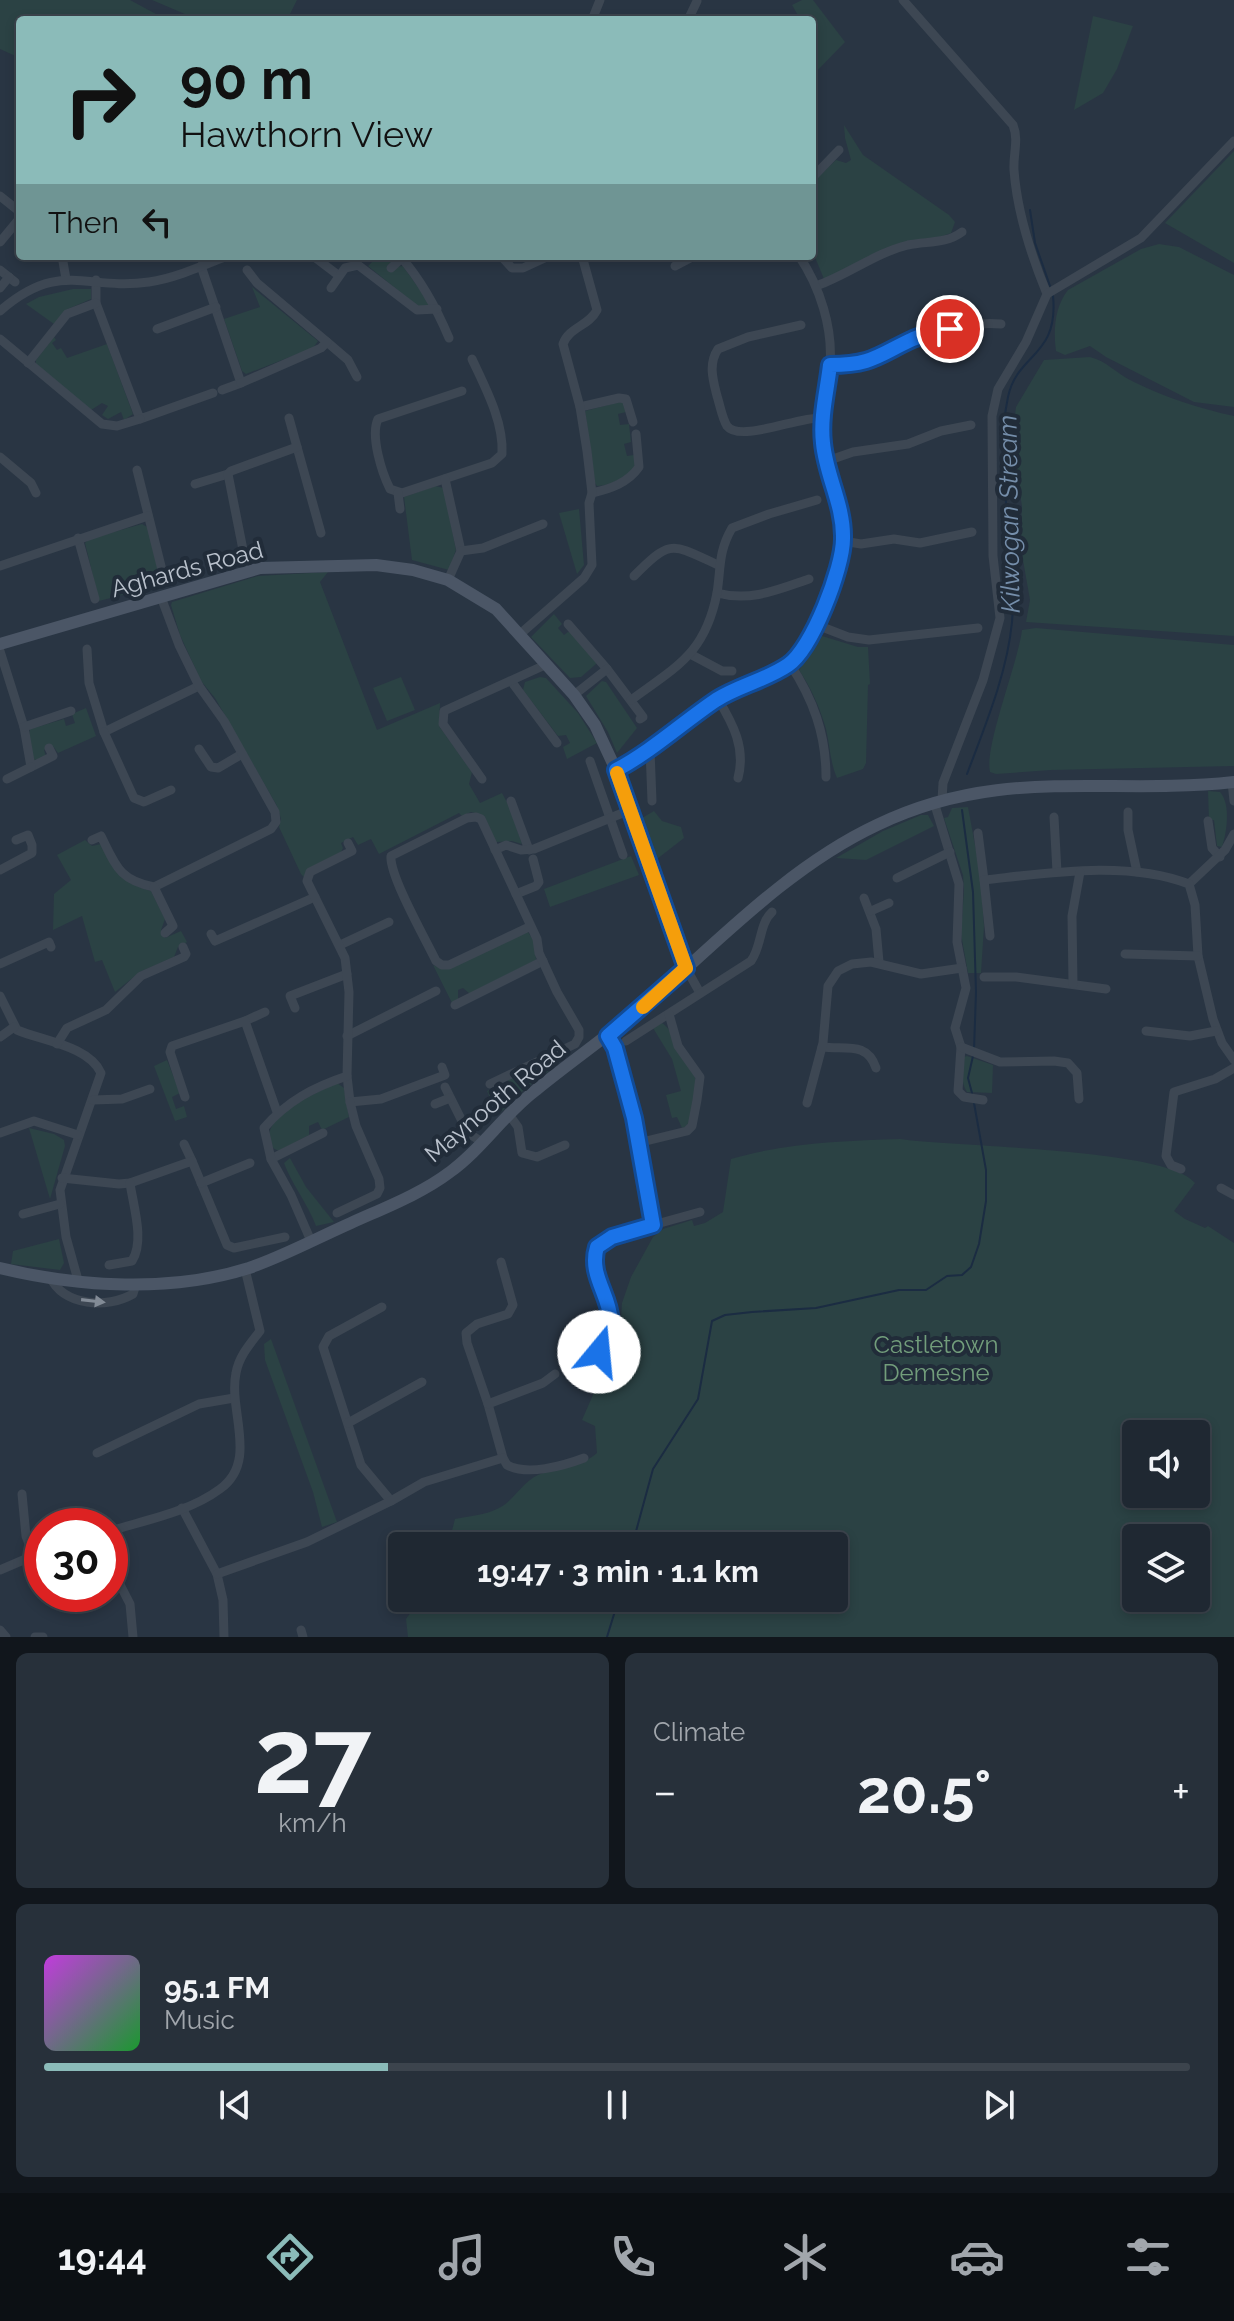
<!DOCTYPE html>
<meta charset="utf-8">
<style>
:root{--surface:#1f2832;--page:#27303a;--text:#f1f3f6;--muted:#a1a6ac;--line:#3c444d;--accent:#8bbbb9}
body{margin:0;font-family:Raleway,sans-serif;background:var(--page);color:var(--text);height:100vh;display:flex;flex-direction:column;font-size:30px;white-space:nowrap}
*{box-sizing:border-box;margin:0}
p{font-size:26px;color:var(--muted)}
.icon{flex:none;width:44px;height:44px;fill:none;stroke:currentColor;stroke-width:2;stroke-linecap:round;stroke-linejoin:round}
.map{position:relative;height:1637px;overflow:hidden}
.side{display:flex;flex-direction:column;gap:16px;padding:16px;background:#11161c;flex:1}
.side>*{flex:none}
.top-card{position:absolute;left:16px;top:16px;width:800px;height:244px;border-radius:8px;box-shadow:0 4px 12px #0003,0 0 0 2px var(--line);background:#8bbbb9;color:#111;overflow:hidden}
.fabs{position:absolute;left:1122px;top:1420px;display:grid;gap:16px}
.fabs a{display:grid;place-items:center;width:88px;height:88px;border-radius:8px;background:var(--surface);box-shadow:0 4px 12px #0003,0 0 0 2px var(--line);font-size:40px}
.speed{position:absolute;left:24px;top:1508px;display:flex;gap:16px;font-size:40px;font-weight:700;text-align:center}
.speed>*{display:grid;place-content:center;width:104px;height:104px;border-radius:50%;background:var(--surface);box-shadow:0 4px 12px #0003,0 0 0 2px var(--line);line-height:1}
.speed .limit{border:12px solid #d22;background:#fff;color:#111}
.pin{position:absolute;display:grid;place-items:center;width:68px;height:68px;color:#fff;margin:-34px;border:4px solid #fff;border-radius:50%;box-shadow:0 2px 8px #0007}
.me{position:absolute;width:88px;margin:-44px;rotate:17deg;stroke-linejoin:round;filter:drop-shadow(0 0 6px #0008)}
.turn{display:flex;align-items:center;gap:28px;height:168px;padding:0 32px;font-size:36px}
.turn .icon{width:104px;height:104px;stroke-width:2.5}
.turn b{display:block;font-size:56px;line-height:68px}
.then{display:flex;align-items:center;height:76px;padding:0 32px;background:#0003;gap:16px;font-size:30px}
.big{font-size:60px;font-weight:700;line-height:1.1}
.side .widget{flex:1;display:flex;flex-direction:column;justify-content:center;gap:12px;min-width:0;padding:0 28px;border-radius:12px;background:var(--page)}
.side .dial{align-items:center;gap:0}
.dial b{font-size:104px;line-height:1}
.song{display:flex;align-items:center;gap:24px}
.cover{width:96px;height:96px;border-radius:12px;background:linear-gradient(135deg,hsl(290 70% 55%),hsl(130 70% 35%))}
.played{height:8px;border-radius:4px;background:linear-gradient(90deg,var(--accent) 30%,var(--line) 30%)}
.keys{display:flex;justify-content:space-around;direction:ltr}
.heat{display:flex;justify-content:space-between;align-items:center;font-size:44px;direction:ltr}
.side .tiles{flex:1;display:grid;gap:16px;grid-template-columns:1fr 1fr}
.widget:last-child{grid-column:span 2}
.trip{position:absolute;left:388px;top:1532px;width:460px;height:80px;border-radius:8px;background:var(--surface);box-shadow:0 4px 12px #0003,0 0 0 2px var(--line);font-weight:700;line-height:80px;text-align:center}
.tab-bar{display:flex;height:128px;justify-content:space-around;align-items:center;background:#0c1014;color:var(--muted)}
.tab-bar .icon{width:56px;height:56px}
.tab-bar .selected{color:var(--accent)}
.tab-bar b{font-size:36px;color:var(--text)}
.map>svg:first-child{display:block}
.green{fill:#2b4244;fill-rule:evenodd}
.lines{fill:none;stroke-linecap:round;stroke-linejoin:round}
.stream{stroke:#1b2c42;stroke-width:2}
.street{stroke:#3d4753;stroke-width:9}
.secondary{stroke:#4b5666;stroke-width:12}
.oneway{fill:#828b96}
.route-casing{stroke:#114b97;stroke-width:20}
.route{stroke:#1a73e8;stroke-width:14}
.slow{stroke:#f59e0b;stroke-width:14}
.labels{text-anchor:middle;dominant-baseline:central;stroke-width:8;stroke-linejoin:round;paint-order:stroke}
.street-label{font-size:24px;fill:#bac2cd;stroke:#212c39}
.park-label{font-size:24px;fill:#729d7b;stroke:#212c39}
.water-label{font-size:26px;font-style:italic;fill:#758eaa;stroke:#212c39}
</style>
<div class="map">
<svg width="1234" height="1637" viewBox="0 0 1234 1637">
<rect width="100%" height="100%" fill="#293543"/>
<g class="green">
<path d="M0 0H130L167 20H20V58L0 49Z"/>
<path d="M152 0H297L287 20H199Z"/>
<path d="M802 0H813L845 42 812 76V20H797L799 17 792 5Z"/>
<path d="M1093 16 1133 26 1117 69 1103 93 1074 110Z"/>
<path d="M844 125 863 155 949 215 955 222 951 233 824 279 812 250V183L836 160 846 163 851 160 845 138Z"/>
<path d="M1234 151V263L1165 223Z"/>
<path d="M1159 244 1179 247 1234 275V407L1194 402 1106 357 1090 346 1065 355 1056 351C1053 330 1055 306 1068 290L1141 249Z"/>
<path d="M378 256H393V261L387 267 403 266 427 300 429 307 421 309 368 266Z"/>
<path d="M252 287 318 341 313 348 246 374 242 371 224 319 260 307Z"/>
<path d="M73 289H91V299L68 309 54 324 26 304 39 297Z"/>
<path d="M54 337 56 340 52 343 57 350 61 348 67 358 107 344 133 414 124 420 121 412 108 419 102 415 108 406 102 403 91 410 36 364V360Z"/>
<path d="M1090 357C1107 361 1118 375 1134 382 1167 398 1198 408 1234 416V636L1026 622 1030 600 1020 543 1022 506 1015 465 1018 430 1015 415 1016 407 1044 360Z"/>
<path d="M619 402 624 403 626 412 618 414 620 425 629 424 631 442 624 444 627 456 634 455 637 465C627 476 612 486 597 486L595 483 585 411Z"/>
<path d="M435 486 444 488 456 550 449 570 412 560 404 497Z"/>
<path d="M579 509 584 565 577 574 559 513Z"/>
<path d="M142 524 147 527 159 570 155 578 157 586 99 601 85 543 89 539Z"/>
<path d="M328 572 320 582 377 730 440 703 439 726 472 772 469 784 480 803 502 793 510 808 522 844 512 841 496 842 479 814 471 812 462 816 459 813 379 854 371 839 358 845 353 837 341 843 343 848 341 852 305 878 301 874 279 827 281 819 277 806 215 698 201 681 180 635 171 605 172 602 258 576Z"/>
<path d="M554 614 562 624 558 628 564 635 568 632 573 633 596 661V664L581 677 570 678 531 637Z"/>
<path d="M1036 628 1234 645V766L1051 770 996 774 990 772C984 747 1018 663 1022 630Z"/>
<path d="M822 636 858 647H868L870 684 868 685 866 763 863 769 837 778C830 762 830 746 826 729 820 708 811 688 799 670Z"/>
<path d="M401 677 415 710 387 721 373 688Z"/>
<path d="M540 677 546 678 578 713 597 743 567 759 563 747 570 743 566 735 558 736 523 690 525 682Z"/>
<path d="M602 681 606 682 637 728 617 753 608 732 586 696Z"/>
<path d="M86 708 96 736 58 753 53 746 44 750 46 757 34 760 32 758 29 735 30 729 64 719 66 726 75 723 72 714Z"/>
<path d="M1208 791 1220 792C1231 804 1227 832 1222 847L1217 846 1214 820H1209Z"/>
<path d="M968 807 980 872 984 926 981 973H968L961 934 964 890 963 875 944 818 948 817 952 808Z"/>
<path d="M654 811 662 821 681 827 684 838 657 859 642 818Z"/>
<path d="M921 815H928L934 826 866 860 836 858 883 831Z"/>
<path d="M85 840 92 846 101 844C115 870 121 882 151 891L165 919 161 930 165 938 181 931 187 942 178 947 174 957 140 972 115 992 102 960 95 962 82 916 53 930 54 894 71 880 57 855Z"/>
<path d="M631 856 639 875 550 907 544 889Z"/>
<path d="M528 932 535 943 536 960 470 994 463 988 458 990V999L452 1003 433 965 438 967Z"/>
<path d="M662 1023C673 1030 692 1064 695 1077 699 1090 693 1116 686 1127L682 1128 677 1117 672 1118 666 1095 681 1091 672 1059 653 1028Z"/>
<path d="M967 1056 993 1065 992 1093 967 1092C960 1082 963 1069 964 1057Z"/>
<path d="M167 1060 180 1093 172 1097 176 1109 184 1106 187 1117 175 1121 154 1066Z"/>
<path d="M547 1068 549 1071 526 1088 498 1115 487 1091 497 1086 504 1093 509 1090 508 1080 514 1077 517 1080Z"/>
<path d="M337 1083 344 1088 349 1117 322 1130 318 1122 309 1126V1135L279 1151C271 1148 270 1145 269 1137 268 1113 318 1092 337 1083Z"/>
<path d="M29 1128 54 1134 64 1140 65 1146 50 1199Z"/>
<path d="M900 1139C953 1147 1169 1148 1195 1183L1174 1211 1185 1219 1205 1228 1208 1226 1234 1243V1637H408L406 1619 421 1598H834V1546H448L455 1519C469 1516 487 1515 499 1508 514 1501 521 1483 538 1475 558 1466 577 1470 597 1453L595 1426 582 1420 620 1333 622 1303 631 1277 653 1237 663 1229 692 1220 694 1226 705 1223 723 1212 731 1159C785 1143 843 1141 900 1139ZM1136 1434H1196V1494H1136ZM1136 1538H1196V1598H1136Z"/>
<path d="M290 1158 306 1187 334 1222 316 1226C308 1204 291 1183 284 1163Z"/>
<path d="M59 1239 64 1263 60 1270 11 1264 13 1251Z"/>
<path d="M271 1339 337 1522 322 1527 313 1492 265 1360 264 1344Z"/>
</g>
<g class="lines">
<g class="stream">
<path d="M1030 210 1035 243 1050 286"/>
<path d="M967 774C985 726 1007 674 1012 622 1019 547 992 472 1008 397 1017 353 1059 357 1053 296"/>
<path d="M962 810 973 892 976 992 974 1050"/>
<path d="M972 1093 968 1078 973 1056"/>
<path d="M632 1546 653 1469 698 1399 712 1321 725 1315 752 1312 816 1308 899 1290H926L947 1276 962 1275 971 1267 979 1244 986 1201V1170L974 1103"/>
<path d="M607 1637 619 1598"/>
</g>
<g class="street">
<path d="M903 0 1013 125C1019 140 1013 154 1014 170 1017 212 1031 255 1047 294"/>
<path d="M592 20 600 0"/>
<path d="M688 20 697 1"/>
<path d="M812 178 839 150"/>
<path d="M0 196 20 212"/>
<path d="M0 242 20 218"/>
<path d="M62 256 66 279"/>
<path d="M313 256 338 275"/>
<path d="M400 256C422 281 436 307 449 338"/>
<path d="M501 256 512 268H523L549 256"/>
<path d="M201 266 241 383 222 390"/>
<path d="M675 266 694 256"/>
<path d="M391 268 402 258"/>
<path d="M0 270 15 282"/>
<path d="M96 280V303L140 419 213 393"/>
<path d="M816 286C848 275 875 253 908 245 927 241 946 244 962 232"/>
<path d="M0 288 9 277"/>
<path d="M331 288 345 268 358 265 417 310 437 309"/>
<path d="M0 311C60 259 85 291 149 282 175 278 202 266 227 256"/>
<path d="M801 325 748 337 718 349C708 364 713 380 717 396 720 405 722 418 727 426 740 443 800 416 822 418"/>
<path d="M157 329 216 307"/>
<path d="M0 339 102 424 117 426 140 419"/>
<path d="M327 342 348 360 357 377"/>
<path d="M28 363 67 314 96 303"/>
<path d="M830 365C874 364 877 354 914 339 940 328 972 322 1001 324"/>
<path d="M241 383 321 348 327 342 257 283 247 270"/>
<path d="M462 391 378 419C370 436 382 473 390 489L402 493 492 463 502 454C504 422 485 387 472 359"/>
<path d="M580 407 619 398 626 399 633 422"/>
<path d="M297 447 321 533"/>
<path d="M0 457 31 483 36 493"/>
<path d="M827 461 853 452 908 444 941 431 971 425"/>
<path d="M137 470 164 578 157 580"/>
<path d="M445 479 461 551"/>
<path d="M195 484 228 474"/>
<path d="M398 493 400 509"/>
<path d="M592 493C610 489 628 483 639 467L636 434"/>
<path d="M78 538 95 599"/>
<path d="M843 541 861 544 894 539 920 543 972 532"/>
<path d="M0 566 148 516"/>
<path d="M247 570 228 474 231 471 297 447 289 418"/>
<path d="M634 576C671 539 671 543 718 565"/>
<path d="M448 580 461 551 483 548 543 524"/>
<path d="M717 593C750 602 777 590 809 579"/>
<path d="M568 624 607 669 643 717 640 719"/>
<path d="M817 625 848 637 869 640 978 628"/>
<path d="M519 635 584 578 592 565 589 503 592 493 587 451 580 407 563 344C569 327 589 326 597 310L582 256"/>
<path d="M87 649 89 683 104 732 199 686"/>
<path d="M0 651 24 727 31 767 53 756 49 748"/>
<path d="M692 655 722 671H732"/>
<path d="M790 664C813 699 826 734 826 777"/>
<path d="M511 681 557 743"/>
<path d="M574 695 607 669"/>
<path d="M718 699C733 724 746 748 738 778"/>
<path d="M631 700C677 666 705 654 717 593 721 568 718 552 732 528L769 514 817 500"/>
<path d="M24 727 71 711"/>
<path d="M104 732 134 798 144 802 171 790"/>
<path d="M199 749 211 767 218 768 242 754"/>
<path d="M650 750 652 801"/>
<path d="M590 761 623 855"/>
<path d="M616 770C652 750 682 723 716 700 738 686 765 680 787 666 812 650 842 568 843 539 845 500 822 465 822 426 822 406 829 386 830 365 833 328 820 287 799 256"/>
<path d="M7 779 31 767"/>
<path d="M482 779 443 724 444 711 545 665"/>
<path d="M1232 782 1234 801"/>
<path d="M942 800 943 783 983 680 1000 618 993 556 992 416 998 389 1026 342 1047 294 1141 238 1234 141"/>
<path d="M511 801 529 850"/>
<path d="M934 802 959 884 957 942 966 988 955 1028 961 1047 958 1091 964 1097 983 1100"/>
<path d="M1128 812V830L1137 872"/>
<path d="M1054 817 1057 872"/>
<path d="M1208 821 1212 848 1220 857"/>
<path d="M978 833 984 880"/>
<path d="M92 840 101 836C116 866 119 880 154 887L271 829 276 822 275 812 224 721 199 686 179 645 161 597"/>
<path d="M495 850 506 845 521 850 534 849 630 810"/>
<path d="M0 870 32 853V845L28 835 16 840"/>
<path d="M897 878 950 852"/>
<path d="M1189 884 1225 850 1234 834"/>
<path d="M154 887 173 926 165 933"/>
<path d="M516 894 536 886 539 882 533 859"/>
<path d="M864 898 876 929 879 962"/>
<path d="M871 911 889 903"/>
<path d="M211 934 215 941 315 897"/>
<path d="M990 936 984 880C1048 873 1128 860 1189 884L1195 905 1198 956 1213 1019 1222 1043 1234 1060"/>
<path d="M340 945 389 922"/>
<path d="M1125 954 1198 956"/>
<path d="M0 964 49 942 51 947"/>
<path d="M686 968 700 993"/>
<path d="M984 977H1016L1106 989"/>
<path d="M1073 984 1072 916 1080 872"/>
<path d="M0 996 17 1030C43 1041 89 1046 101 1073L60 1190 66 1237 78 1280"/>
<path d="M455 1005 543 961"/>
<path d="M295 1008 290 996 347 974"/>
<path d="M245 1021 265 1012"/>
<path d="M1146 1031 1190 1036 1216 1031"/>
<path d="M347 1036 436 991"/>
<path d="M0 1037 14 1027"/>
<path d="M626 1041 751 961C762 946 759 924 772 912"/>
<path d="M57 1044 67 1028 106 1010 141 976 184 957 186 954 183 947"/>
<path d="M822 1047C845 1050 867 1041 876 1068"/>
<path d="M961 1047 1000 1062 1054 1061 1068 1063 1077 1073 1079 1099"/>
<path d="M347 1076 350 1102 381 1099 445 1075 442 1067"/>
<path d="M490 1084 575 1044 579 1037V1030L557 992 539 953 537 939 481 819 476 817 467 818 391 856C389 875 426 940 436 961L442 965H449L531 926"/>
<path d="M445 1087 468 1133 482 1142"/>
<path d="M185 1097 170 1052 172 1046 245 1021 277 1112"/>
<path d="M93 1100 122 1099 150 1089"/>
<path d="M807 1103 823 1043 828 986 838 971 852 964 871 962 921 974 962 968"/>
<path d="M435 1104 450 1098"/>
<path d="M508 1113 518 1127 522 1153 537 1157 565 1145"/>
<path d="M0 1133 34 1121 78 1135"/>
<path d="M646 1141 687 1131 692 1126 697 1100 700 1077 678 1046 669 1014"/>
<path d="M184 1144 192 1161"/>
<path d="M271 1159 323 1133"/>
<path d="M1181 1169 1171 1165 1166 1156 1174 1092 1215 1079 1234 1068"/>
<path d="M62 1178 119 1184 130 1183 192 1161 227 1245 234 1248 285 1237"/>
<path d="M201 1183 250 1163"/>
<path d="M1221 1188 1234 1195"/>
<path d="M337 1213 377 1194 380 1188 379 1179 356 1126 350 1102"/>
<path d="M23 1214 60 1204"/>
<path d="M653 1225 700 1212"/>
<path d="M311 1241 291 1195 271 1159 264 1128C287 1101 314 1087 347 1076L349 992 345 958 307 881 310 872 352 851 348 843"/>
<path d="M501 1262 513 1305 508 1314 477 1324 466 1333 467 1343 488 1404 503 1458 507 1465C527 1476 563 1466 584 1458"/>
<path d="M109 1265 132 1261C145 1241 133 1205 130 1183"/>
<path d="M50 1277C64 1306 107 1309 133 1294L136 1284"/>
<path d="M382 1307 329 1336 323 1347 361 1465 391 1501"/>
<path d="M586 1361C644 1321 583 1290 597 1247L612 1237 653 1225 634 1118 615 1048 608 1036"/>
<path d="M488 1404 543 1383 555 1374"/>
<path d="M348 1423 422 1382"/>
<path d="M97 1453 199 1404 234 1398"/>
<path d="M22 1494 26 1536 33 1554"/>
<path d="M182 1508 217 1574 223 1600 224 1637"/>
<path d="M110 1531C146 1520 189 1512 220 1489 259 1461 228 1411 236 1373 239 1356 250 1344 260 1331L245 1269"/>
<path d="M110 1565 130 1604 133 1637"/>
<path d="M0 1570 42 1552"/>
<path d="M217 1574 307 1542 391 1501 424 1482 503 1458"/>
<path d="M0 1630 6 1637"/>
<path d="M301 1630 303 1637"/>
<path d="M35 1637H43"/>
</g>
<g class="secondary">
<path d="M0 644 260 568 376 565 413 570 448 580 496 609 574 695 595 725 616 770 686 968"/>
<path d="M0 1268C79 1287 170 1293 249 1268 284 1256 317 1238 351 1223 384 1208 421 1194 450 1172 482 1149 504 1114 536 1090 579 1055 625 1024 667 986 731 928 798 862 877 825 1001 765 1106 796 1234 782"/>
</g>
</g>
<defs><path id="oneway-solid" d="M-6-.8H1V-3.2L6.5 0L1 3.2V.8H-6Z" transform="scale(2)"/></defs>
<use class="oneway" href="#oneway-solid" transform="translate(93 1301) rotate(7)"/>
<g class="lines">
<defs>
<path id="route" d="M599 1352C631 1310 585 1285 597 1247L612 1237 653 1225 634 1118 615 1048 608 1036 686 968 616 770C652 751 682 723 716 700 738 686 766 680 788 665 812 649 843 568 843 539 844 505 826 476 823 443 820 417 827 391 830 365 873 365 878 355 913 339 925 334 938 332 950 329"/>
</defs>
<use href="#route" class="route-casing"/>
<use href="#route" class="route"/>
<path class="slow" d="M617 773 686 968 643 1007"/>
</g>
<g class="labels">
<g class="street-label">
<text transform="translate(187 569) rotate(-15)">Aghards Road</text>
<text transform="translate(495 1101) rotate(-40)">Maynooth Road</text>
</g>
<g class="park-label">
<text x="936" y="1344">Castletown<tspan x="936" dy="28">Demesne</tspan></text>
</g>
<g class="water-label">
<text transform="translate(1009 514) rotate(-91)">Kilwogan Stream</text>
</g>
</g>
</svg>
<div class="fabs">
<a><svg class="icon" aria-label="sound" viewBox="0 0 24 24"><path d="M4 9h4l5-4v14l-5-4H4zM17 9q2 3 0 6"/></svg></a>
<a><svg class="icon" aria-label="layers" viewBox="0 0 24 24"><path d="M12 4l9 5-9 5-9-5zM3 14l9 5 9-5"/></svg></a>
</div>
<div class="speed"><div class="limit">30</div></div>
<div class="pin" style="left:950px;top:329px;background:#d93025"><svg class="icon" aria-label="arrive" viewBox="0 0 24 24"><path d="M6 21V4h12l-3 4 3 4H6"/></svg></div>
<svg class="me" style="left:599px;top:1352px" viewBox="-20 -20 40 40"><circle r="19" fill="#fff"/><path d="M0-13L10 11 0 6-10 11z" fill="#1a73e8"/></svg>
<div class="trip">19:47 · 3 min · 1.1 km</div>
<div class="top-card">
<div class="turn"><svg class="icon" aria-label="right" viewBox="0 0 24 24"><path d="M7 20v-9h11M14 6l5 5-5 5"/></svg><div><b>90 m</b>Hawthorn View</div></div>
<div class="then">Then<svg class="icon" aria-label="left" viewBox="0 0 24 24"><path d="M17 20v-9H6M10 6l-5 5 5 5"/></svg></div>
</div>
</div>
<section class="side">
<div class="tiles">
<div class="widget dial"><b>27</b><p>km/h</p></div>
<div class="widget"><p>Climate</p>
<div class="heat"><a>−</a><b class="big">20.5°</b><a>+</a></div>
</div>
<div class="widget">
<div class="song"><i class="cover"></i><div><b>95.1 FM</b><p>Music</p></div></div>
<div class="played"></div>
<div class="keys"><svg class="icon" aria-label="previous" viewBox="0 0 24 24"><path d="M18 5L8 12l10 7zM5 5v14"/></svg><svg class="icon" aria-label="pause" viewBox="0 0 24 24"><path d="M8 5v14M16 5v14"/></svg><svg class="icon" aria-label="next" viewBox="0 0 24 24"><path d="M6 5l10 7-10 7zM19 5v14"/></svg></div>
</div>
</div>
</section>
<nav class="tab-bar">
<b>19:44</b>
<svg class="icon selected" aria-label="directions" viewBox="0 0 24 24"><path d="M12 3l9 9-9 9-9-9zM9 14v-3h6M13 9l2 2-2 2"/></svg>
<svg class="icon" aria-label="music" viewBox="0 0 24 24"><path d="M9 18V5l10-2v13"/><circle cx="6" cy="18" r="3"/><circle cx="16" cy="16" r="3"/></svg>
<svg class="icon" aria-label="phone" viewBox="0 0 24 24"><path d="M5 4h4l2 5-3 2q2 4 5 5l2-3 5 2v4C11 20 4 13 5 4z"/></svg>
<svg class="icon" aria-label="climate" viewBox="0 0 24 24"><path d="M12 3v18M4 7l16 10M4 17L20 7"/></svg>
<svg class="icon" aria-label="car" viewBox="0 0 24 24"><path d="M5 17H2v-5l4-1 3-4h7l3 4 3 1v5h-3M9 17h6M6 11h13"/><circle cx="7" cy="17" r="2"/><circle cx="17" cy="17" r="2"/></svg>
<svg class="icon" aria-label="filters" viewBox="0 0 24 24"><path d="M4 7h16M4 17h16"/><circle cx="9" cy="7" r="2"/><circle cx="15" cy="17" r="2"/></svg>
</nav>
